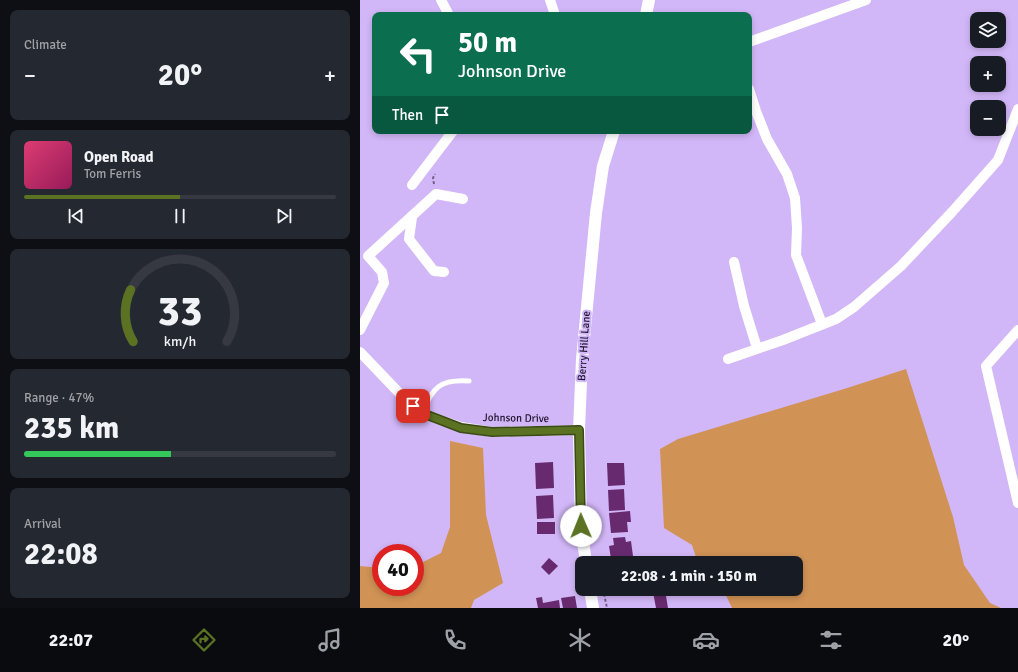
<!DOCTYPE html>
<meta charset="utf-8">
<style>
:root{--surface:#171b24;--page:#242831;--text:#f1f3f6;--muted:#9ea1a6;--line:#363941;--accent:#5b7223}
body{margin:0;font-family:Signika,sans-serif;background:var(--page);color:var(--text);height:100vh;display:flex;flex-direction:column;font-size:15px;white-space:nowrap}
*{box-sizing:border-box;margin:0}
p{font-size:13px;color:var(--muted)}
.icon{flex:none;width:22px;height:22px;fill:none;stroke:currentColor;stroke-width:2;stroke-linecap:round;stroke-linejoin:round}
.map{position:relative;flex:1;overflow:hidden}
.sheet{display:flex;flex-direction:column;gap:10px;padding:10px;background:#0d0f14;width:360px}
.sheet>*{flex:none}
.guide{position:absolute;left:12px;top:12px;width:380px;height:122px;border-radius:8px;box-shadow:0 2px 6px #0003;background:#0b6e4f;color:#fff;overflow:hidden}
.fabs{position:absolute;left:610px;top:12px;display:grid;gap:8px}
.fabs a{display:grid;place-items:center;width:36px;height:36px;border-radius:8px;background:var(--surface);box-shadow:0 2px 6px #0003;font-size:20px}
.speed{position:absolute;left:12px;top:544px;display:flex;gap:8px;font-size:20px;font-weight:700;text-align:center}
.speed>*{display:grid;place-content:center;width:52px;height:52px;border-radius:50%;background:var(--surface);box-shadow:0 2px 6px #0003;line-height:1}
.speed .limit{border:6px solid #d22;background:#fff;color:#111}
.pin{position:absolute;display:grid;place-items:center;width:34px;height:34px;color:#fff;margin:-17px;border-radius:8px;box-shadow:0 2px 6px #0006}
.me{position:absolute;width:44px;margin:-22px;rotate:359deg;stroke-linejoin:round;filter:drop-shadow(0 0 3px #0008)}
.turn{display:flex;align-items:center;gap:14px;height:84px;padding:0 20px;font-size:18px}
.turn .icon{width:52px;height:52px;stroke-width:2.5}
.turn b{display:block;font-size:28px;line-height:34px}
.then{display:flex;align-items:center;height:38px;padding:0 20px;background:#0003;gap:8px;font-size:15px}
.big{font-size:30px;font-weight:800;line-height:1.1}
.sheet .widget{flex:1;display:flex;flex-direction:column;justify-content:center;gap:6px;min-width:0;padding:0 14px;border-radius:8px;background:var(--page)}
.sheet .dial{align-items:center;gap:0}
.dial svg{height:104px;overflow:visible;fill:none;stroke:var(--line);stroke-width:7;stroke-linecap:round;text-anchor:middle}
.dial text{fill:var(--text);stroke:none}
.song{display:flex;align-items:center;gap:12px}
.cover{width:48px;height:48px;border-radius:6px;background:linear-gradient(135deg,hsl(340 70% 55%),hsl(330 70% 35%))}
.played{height:4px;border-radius:2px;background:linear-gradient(90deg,var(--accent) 50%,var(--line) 50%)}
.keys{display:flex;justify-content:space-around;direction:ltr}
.heat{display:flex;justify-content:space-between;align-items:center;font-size:22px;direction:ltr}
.charge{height:6px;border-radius:3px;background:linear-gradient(90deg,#34c759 47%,var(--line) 0)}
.trip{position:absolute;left:215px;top:556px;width:228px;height:40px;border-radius:8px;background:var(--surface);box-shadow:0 2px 6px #0003;font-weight:800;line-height:40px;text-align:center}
.tab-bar{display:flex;height:64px;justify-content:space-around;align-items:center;background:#090b0e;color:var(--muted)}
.tab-bar .icon{width:28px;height:28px}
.tab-bar .current{color:var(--accent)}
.tab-bar b{font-size:18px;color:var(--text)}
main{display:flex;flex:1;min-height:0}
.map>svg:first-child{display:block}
.green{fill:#d09255}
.building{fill:#682a6f}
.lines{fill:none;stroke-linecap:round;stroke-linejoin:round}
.path{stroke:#73608c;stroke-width:2;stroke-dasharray:3 2;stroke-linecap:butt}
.service{stroke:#fff;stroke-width:5}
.minor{stroke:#fff;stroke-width:10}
.tertiary{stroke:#fff;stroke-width:12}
.route-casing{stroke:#3b4a17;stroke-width:10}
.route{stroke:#5b7223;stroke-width:7}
.labels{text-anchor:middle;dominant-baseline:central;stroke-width:4;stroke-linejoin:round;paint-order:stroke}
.street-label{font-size:11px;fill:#1e132b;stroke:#d2b7f8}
</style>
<main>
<section class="sheet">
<div class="widget"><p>Climate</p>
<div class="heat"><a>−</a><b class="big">20°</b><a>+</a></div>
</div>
<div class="widget">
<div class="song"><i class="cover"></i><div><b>Open Road</b><p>Tom Ferris</p></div></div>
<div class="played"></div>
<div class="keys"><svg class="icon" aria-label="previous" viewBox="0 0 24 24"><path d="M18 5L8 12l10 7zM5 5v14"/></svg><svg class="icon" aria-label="pause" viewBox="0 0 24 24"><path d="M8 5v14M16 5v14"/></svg><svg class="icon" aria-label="next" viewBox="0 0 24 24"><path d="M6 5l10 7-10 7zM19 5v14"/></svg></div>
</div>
<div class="widget dial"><svg viewBox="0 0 100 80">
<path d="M14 69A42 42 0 1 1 86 69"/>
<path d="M14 69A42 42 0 0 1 12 29" stroke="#5b7223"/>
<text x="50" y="56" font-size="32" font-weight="700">33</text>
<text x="50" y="72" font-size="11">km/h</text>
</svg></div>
<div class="widget"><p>Range · 47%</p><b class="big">235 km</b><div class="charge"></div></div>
<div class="widget"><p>Arrival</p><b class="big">22:08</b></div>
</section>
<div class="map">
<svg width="658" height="608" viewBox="0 0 658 608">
<rect width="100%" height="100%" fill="#d2b7f8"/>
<g class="green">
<path d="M546 369 593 517 604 565 630 603 641 608H372L363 589H436V563H338L332 545 304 528 300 449 318 439 484 389Z"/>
<path d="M90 441 123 448 126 515 143 583 114 600 111 608H0V566L21 568V587H55V566L81 553 90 527Z"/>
</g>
<g class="building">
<path d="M193 462 194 488 176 489 175 463Z"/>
<path d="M247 463H264L265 485 248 486Z"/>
<path d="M264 489 265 510 249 511 248 490Z"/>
<path d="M193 495 194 518 177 519 176 496Z"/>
<path d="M270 511 271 522H267L268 532 251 533 249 513Z"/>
<rect x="177" y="522" width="18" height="12"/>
<path d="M265 537 266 542 271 541 273 556 251 559 249 546 254 545 253 538Z"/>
<path d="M189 558 198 566 189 575 181 567Z"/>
<path d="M279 560 280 563H261V562Z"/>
<path d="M305 590 308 608H296L293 592Z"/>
<path d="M215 596 217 608H203L201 598Z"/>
<path d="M182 597 183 603 199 600 200 608H178L176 598Z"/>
</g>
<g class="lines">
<g class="path">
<path d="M74 184 73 178 75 174"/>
<path d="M243 589 247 608"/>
</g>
<path class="service" d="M62 413C73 387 80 379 109 381"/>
<g class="minor">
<path d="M81 0 89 15"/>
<path d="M190 0 195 15"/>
<path d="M389 42 506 0"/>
<path d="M389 89 396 111 407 139 427 174 435 198 437 228 436 255 462 324"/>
<path d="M52 185 93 131"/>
<path d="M52 217 49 239 74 271 84 272"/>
<path d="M374 262 384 306 397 348"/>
<path d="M0 330 24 283 22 272 8 256 76 194 103 199"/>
<path d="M658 330 626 366 658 503"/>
<path d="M0 352 44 398 62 413 83 421 101 427 132 432 219 430"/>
<path d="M368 359 423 340 476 319 494 307 541 266 592 212 638 160 658 109"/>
</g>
<g class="tertiary">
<path d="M286 15 289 0"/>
<path d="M226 563 221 526 219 430 222 359 236 213 243 166 254 131"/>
<path d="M230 589 233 608"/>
</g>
</g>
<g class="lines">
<defs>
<path id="route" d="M53 406 62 413 101 428 132 432 219 430 221 526"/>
</defs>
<use href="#route" class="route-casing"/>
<use href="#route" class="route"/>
</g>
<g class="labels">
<g class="street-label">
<text transform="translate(224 346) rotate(-86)">Berry Hill Lane</text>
<text transform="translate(156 418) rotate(1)">Johnson Drive</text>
</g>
</g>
</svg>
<div class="fabs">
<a><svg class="icon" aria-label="layers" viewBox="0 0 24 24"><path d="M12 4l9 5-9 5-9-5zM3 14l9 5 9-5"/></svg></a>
<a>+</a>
<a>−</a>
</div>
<div class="speed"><div class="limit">40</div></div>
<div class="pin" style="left:53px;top:406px;background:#d93025"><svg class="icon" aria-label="arrive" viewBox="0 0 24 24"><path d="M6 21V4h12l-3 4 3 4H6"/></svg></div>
<svg class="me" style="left:221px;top:526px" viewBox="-20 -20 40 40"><circle r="19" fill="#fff"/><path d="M0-13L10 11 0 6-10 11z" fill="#5b7223"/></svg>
<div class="trip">22:08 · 1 min · 150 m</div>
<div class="guide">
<div class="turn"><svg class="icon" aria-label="left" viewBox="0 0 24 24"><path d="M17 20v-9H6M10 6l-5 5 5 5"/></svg><div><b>50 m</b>Johnson Drive</div></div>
<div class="then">Then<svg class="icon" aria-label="arrive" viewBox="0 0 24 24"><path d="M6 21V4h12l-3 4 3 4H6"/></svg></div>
</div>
</div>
</main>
<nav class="tab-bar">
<b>22:07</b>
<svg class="icon current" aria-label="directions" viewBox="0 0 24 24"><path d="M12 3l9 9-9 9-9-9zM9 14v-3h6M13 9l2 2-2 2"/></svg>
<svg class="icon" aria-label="music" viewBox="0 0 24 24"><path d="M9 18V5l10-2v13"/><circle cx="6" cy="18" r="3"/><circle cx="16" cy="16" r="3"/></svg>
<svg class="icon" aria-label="phone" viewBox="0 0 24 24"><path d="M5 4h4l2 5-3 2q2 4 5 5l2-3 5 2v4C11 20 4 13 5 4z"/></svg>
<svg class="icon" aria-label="climate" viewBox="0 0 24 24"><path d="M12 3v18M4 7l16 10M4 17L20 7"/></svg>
<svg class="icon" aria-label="car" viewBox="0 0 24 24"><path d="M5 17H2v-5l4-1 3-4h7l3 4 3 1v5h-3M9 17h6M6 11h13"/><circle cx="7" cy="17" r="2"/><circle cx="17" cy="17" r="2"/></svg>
<svg class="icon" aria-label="filters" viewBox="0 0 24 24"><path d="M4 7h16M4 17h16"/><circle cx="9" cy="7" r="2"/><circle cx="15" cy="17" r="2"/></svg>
<b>20°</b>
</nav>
